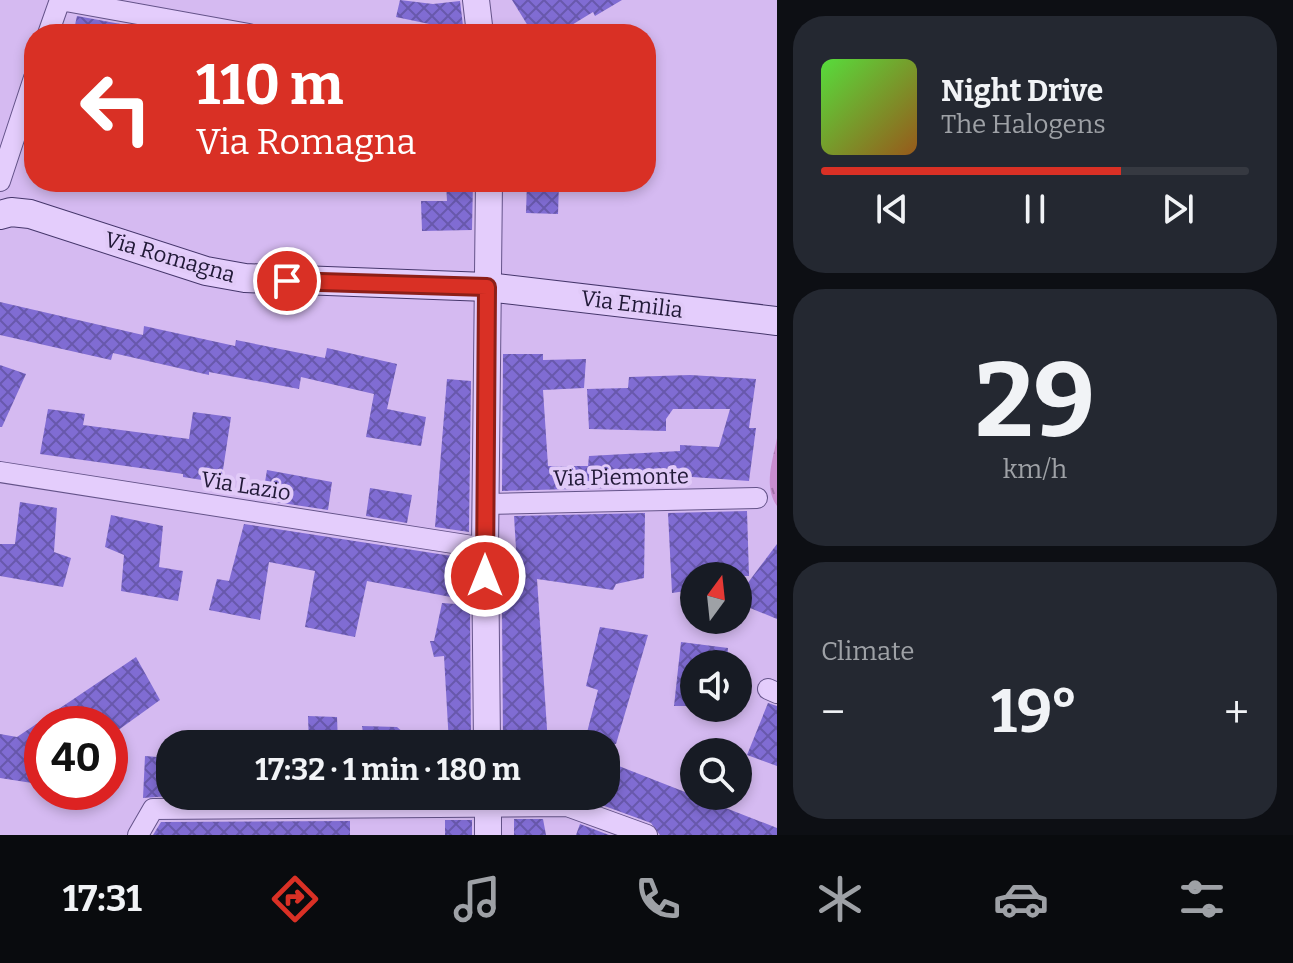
<!DOCTYPE html>
<meta charset="utf-8">
<style>
:root{--surface:#171b24;--page:#242831;--text:#f1f3f6;--muted:#9ea1a6;--line:#363941;--accent:#d93025}
body{margin:0;font-family:Bitter,serif;background:var(--page);color:var(--text);height:100vh;display:flex;flex-direction:column;font-size:30px;white-space:nowrap}
*{box-sizing:border-box;margin:0}
p{font-size:26px;color:var(--muted)}
.icon{flex:none;width:44px;height:44px;fill:none;stroke:currentColor;stroke-width:2;stroke-linecap:round;stroke-linejoin:round}
.map{position:relative;flex:1;overflow:hidden}
.side{display:flex;flex-direction:column;gap:16px;padding:16px;background:#0d0f14;width:516px}
.side>*{flex:none}
.banner{position:absolute;left:24px;top:24px;width:632px;height:168px;border-radius:32px;box-shadow:0 4px 12px #0003;background:#d93025;color:#fff;overflow:hidden}
.needle{width:52px;rotate:15deg}
.fabs{position:absolute;left:680px;top:562px;display:grid;gap:16px}
.fabs a{display:grid;place-items:center;width:72px;height:72px;border-radius:50%;background:var(--surface);box-shadow:0 4px 12px #0003;font-size:40px}
.speed{position:absolute;left:24px;top:706px;display:flex;gap:16px;font-size:40px;font-weight:700;text-align:center}
.speed>*{display:grid;place-content:center;width:104px;height:104px;border-radius:50%;background:var(--surface);box-shadow:0 4px 12px #0003;line-height:1}
.speed .limit{border:12px solid #d22;background:#fff;color:#111}
.pin{position:absolute;display:grid;place-items:center;width:68px;height:68px;color:#fff;margin:-34px;border:4px solid #fff;border-radius:50%;box-shadow:0 2px 8px #0007}
.me{position:absolute;width:88px;margin:-44px;rotate:0deg;stroke-linejoin:round;filter:drop-shadow(0 0 6px #0008)}
.turn{display:flex;align-items:center;gap:28px;height:168px;padding:0 40px;font-size:36px}
.turn .icon{width:104px;height:104px;stroke-width:2.5}
.turn b{display:block;font-size:56px;line-height:68px}
.big{font-size:60px;font-weight:700;line-height:1.1}
.side .widget{flex:1;display:flex;flex-direction:column;justify-content:center;gap:12px;min-width:0;padding:0 28px;border-radius:32px;background:var(--page)}
.side .dial{align-items:center;gap:0}
.dial b{font-size:104px;line-height:1}
.song{display:flex;align-items:center;gap:24px}
.cover{width:96px;height:96px;border-radius:12px;background:linear-gradient(135deg,hsl(110 70% 55%),hsl(30 70% 35%))}
.played{height:8px;border-radius:4px;background:linear-gradient(90deg,var(--accent) 70%,var(--line) 70%)}
.keys{display:flex;justify-content:space-around;direction:ltr}
.heat{display:flex;justify-content:space-between;align-items:center;font-size:44px;direction:ltr}
.trip{position:absolute;left:156px;top:730px;width:464px;height:80px;border-radius:32px;background:var(--surface);box-shadow:0 4px 12px #0003;font-weight:700;line-height:80px;text-align:center}
.dock{display:flex;height:128px;justify-content:space-around;align-items:center;background:#090b0e;color:var(--muted)}
.dock .icon{width:56px;height:56px}
.dock .active{color:var(--accent)}
.dock b{font-size:36px;color:var(--text)}
main{display:flex;flex:1;min-height:0}
.map>svg:first-child{display:block}
.park{fill:url(#park-tufts)}
.building{fill:url(#building-cross-hatch)}
.lines{fill:none;stroke-linecap:round;stroke-linejoin:round}
.minor-casing{stroke:#645389;stroke-width:22}
.tertiary-casing{stroke:#645389;stroke-width:28}
.secondary-casing{stroke:#45366b;stroke-width:30}
.minor{stroke:#e4cdfc;stroke-width:20}
.tertiary{stroke:#e4cdfc;stroke-width:26}
.secondary{stroke:#e4cdfc;stroke-width:28}
.route-casing{stroke:#8d1f18;stroke-width:20}
.route{stroke:#d93025;stroke-width:14}
.labels{text-anchor:middle;dominant-baseline:central;stroke-width:8;stroke-linejoin:round;paint-order:stroke}
.street-label{font-size:22px;fill:#211937;stroke:#e1caf8}
</style>
<main>
<div class="map">
<svg width="777" height="835" viewBox="0 0 777 835">
<defs>
<pattern id="park-tufts" width="24" height="20" patternUnits="userSpaceOnUse" patternTransform="scale(2)"><rect width="24" height="20" fill="#c98dd0"/><path d="M3 7l-1-3M5 7V3M7 7l1-3M15 17l-1-3M17 17v-4M19 17l1-3" fill="none" stroke="#a372aa"/></pattern>
<pattern id="building-cross-hatch" width="8" height="8" patternUnits="userSpaceOnUse" patternTransform="scale(2)"><rect width="8" height="8" fill="#806cd3"/><path d="M0 0l8 8M0 8l8-8" fill="none" stroke="#6858ac"/></pattern>
</defs>
<rect width="100%" height="100%" fill="#d5baf1"/>
<path class="park" d="M777 438V506C763 486 773 460 777 438Z"/>
<g class="building">
<path d="M400 0 433 4 460 1 464 34H435L434 25 396 17Z"/>
<path d="M512 0H622L595 16 593 12 557 34H533Z"/>
<path d="M77 16 148 29V34H73Z"/>
<path d="M446 182H473L472 230 422 231 421 201H447Z"/>
<path d="M527 182H559L558 214 526 213Z"/>
<path d="M0 302 143 335 144 326 235 346 236 340 325 358 327 348 397 364 387 409 426 417 421 446 366 437 374 394 301 377 299 389 209 372V375L113 353 111 360 0 335Z"/>
<path d="M503 354H543V360L586 359 584 388 543 390 548 466H588L589 456 680 451V445L719 447 730 409H673L666 419V431L589 429 587 389 628 388 629 377 690 375 756 379 749 428H756L749 481 664 475V481L646 482V487L502 491Z"/>
<path d="M0 365 26 374 2 427H0Z"/>
<path d="M447 379 471 381 469 532 435 527Z"/>
<path d="M48 409 85 414 83 425 189 439 193 412 231 417 221 483 183 477V474L40 454Z"/>
<path d="M267 470 332 482 328 510 262 500Z"/>
<path d="M370 488 412 495 407 523 366 516Z"/>
<path d="M20 502 57 508 54 552 71 558 63 587 0 576V544H15Z"/>
<path d="M747 511 749 576H693L692 590 672 593 668 513Z"/>
<path d="M645 513 644 578 616 584 613 590 537 579 548 744H503L502 608H506V594L519 597 514 516Z"/>
<path d="M111 515 163 526 159 567 183 571 178 601 121 591 124 555 105 547Z"/>
<path d="M244 524 465 558 456 598 367 581 355 637 305 627 315 571 269 562 260 620 209 610 217 579 229 581Z"/>
<path d="M777 544V619L738 603V596Z"/>
<path d="M442 603 470 605 471 744H449L444 656 434 657 430 641H434Z"/>
<path d="M600 627 648 635 616 744H584L598 690 586 686Z"/>
<path d="M681 642 728 648 727 664H694V706H674Z"/>
<path d="M136 657 160 700 110 736V724H42V793L32 783 0 778V734L17 737Z"/>
<path d="M768 703 777 706V766L747 755Z"/>
<path d="M308 716 337 717 338 744H309Z"/>
<path d="M362 726 397 727 404 733 405 744H365Z"/>
<path d="M145 756 170 758V796L143 798Z"/>
<path d="M606 761 777 828V835H660L651 823 588 800 589 796H606Z"/>
<path d="M514 819H543L546 835H514Z"/>
<rect x="445" y="820" width="27" height="15"/>
<path d="M350 821V835H153L161 822Z"/>
<path d="M580 824 609 835H576Z"/>
</g>
<g class="lines">
<defs>
<g id="minor">
<path d="M48 34 60 0 249 34"/>
<path d="M0 181 34 78"/>
<path d="M0 472 485 548"/>
<path d="M486 504 757 498"/>
<path d="M768 689 777 693"/>
<path d="M138 835 153 809 567 806 647 835"/>
</g>
<g id="tertiary">
<path d="M476 0 480 34"/>
<path d="M487 744 485 548 489 182"/>
<path d="M488 835V796"/>
</g>
<path id="secondary" d="M0 215 11 212 30 214 206 271 245 278 487 287 777 321"/>
</defs>
<use href="#minor" class="minor-casing"/>
<use href="#tertiary" class="tertiary-casing"/>
<use href="#secondary" class="secondary-casing"/>
<use href="#minor" class="minor"/>
<use href="#tertiary" class="tertiary"/>
<use href="#secondary" class="secondary"/>
</g>
<g class="lines">
<defs>
<path id="route" d="M287 281 487 287 485 576"/>
</defs>
<use href="#route" class="route-casing"/>
<use href="#route" class="route"/>
</g>
<g class="labels">
<g class="street-label">
<text transform="translate(170 257) rotate(16)">Via Romagna</text>
<text transform="translate(632 304) rotate(7)">Via Emilia</text>
<text transform="translate(621 477) rotate(-1)">Via Piemonte</text>
<text transform="translate(246 486) rotate(9)">Via Lazio</text>
</g>
</g>
</svg>
<div class="fabs">
<a><svg class="needle" viewBox="-14 -14 28 28"><path d="M0-13l5 13h-10z" fill="#e53935"/><path d="M0 13l5-13h-10z" fill="#9ea1a6"/></svg></a>
<a><svg class="icon" aria-label="sound" viewBox="0 0 24 24"><path d="M4 9h4l5-4v14l-5-4H4zM17 9q2 3 0 6"/></svg></a>
<a><svg class="icon" aria-label="search" viewBox="0 0 24 24"><circle cx="10" cy="10" r="6"/><path d="M15 15l6 6"/></svg></a>
</div>
<div class="speed"><div class="limit">40</div></div>
<div class="pin" style="left:287px;top:281px;background:#d93025"><svg class="icon" aria-label="arrive" viewBox="0 0 24 24"><path d="M6 21V4h12l-3 4 3 4H6"/></svg></div>
<svg class="me" style="left:485px;top:576px" viewBox="-20 -20 40 40"><circle r="17" fill="#d93025" stroke="#fff" stroke-width="3"/><path d="M0-11L8 9 0 5-8 9z" fill="#fff"/></svg>
<div class="trip">17:32 · 1 min · 180 m</div>
<div class="banner">
<div class="turn"><svg class="icon" aria-label="left" viewBox="0 0 24 24"><path d="M17 20v-9H6M10 6l-5 5 5 5"/></svg><div><b>110 m</b>Via Romagna</div></div>
</div>
</div>
<section class="side">
<div class="widget">
<div class="song"><i class="cover"></i><div><b>Night Drive</b><p>The Halogens</p></div></div>
<div class="played"></div>
<div class="keys"><svg class="icon" aria-label="previous" viewBox="0 0 24 24"><path d="M18 5L8 12l10 7zM5 5v14"/></svg><svg class="icon" aria-label="pause" viewBox="0 0 24 24"><path d="M8 5v14M16 5v14"/></svg><svg class="icon" aria-label="next" viewBox="0 0 24 24"><path d="M6 5l10 7-10 7zM19 5v14"/></svg></div>
</div>
<div class="widget dial"><b>29</b><p>km/h</p></div>
<div class="widget"><p>Climate</p>
<div class="heat"><a>−</a><b class="big">19°</b><a>+</a></div>
</div>
</section>
</main>
<nav class="dock">
<b>17:31</b>
<svg class="icon active" aria-label="directions" viewBox="0 0 24 24"><path d="M12 3l9 9-9 9-9-9zM9 14v-3h6M13 9l2 2-2 2"/></svg>
<svg class="icon" aria-label="music" viewBox="0 0 24 24"><path d="M9 18V5l10-2v13"/><circle cx="6" cy="18" r="3"/><circle cx="16" cy="16" r="3"/></svg>
<svg class="icon" aria-label="phone" viewBox="0 0 24 24"><path d="M5 4h4l2 5-3 2q2 4 5 5l2-3 5 2v4C11 20 4 13 5 4z"/></svg>
<svg class="icon" aria-label="climate" viewBox="0 0 24 24"><path d="M12 3v18M4 7l16 10M4 17L20 7"/></svg>
<svg class="icon" aria-label="car" viewBox="0 0 24 24"><path d="M5 17H2v-5l4-1 3-4h7l3 4 3 1v5h-3M9 17h6M6 11h13"/><circle cx="7" cy="17" r="2"/><circle cx="17" cy="17" r="2"/></svg>
<svg class="icon" aria-label="filters" viewBox="0 0 24 24"><path d="M4 7h16M4 17h16"/><circle cx="9" cy="7" r="2"/><circle cx="15" cy="17" r="2"/></svg>
</nav>
